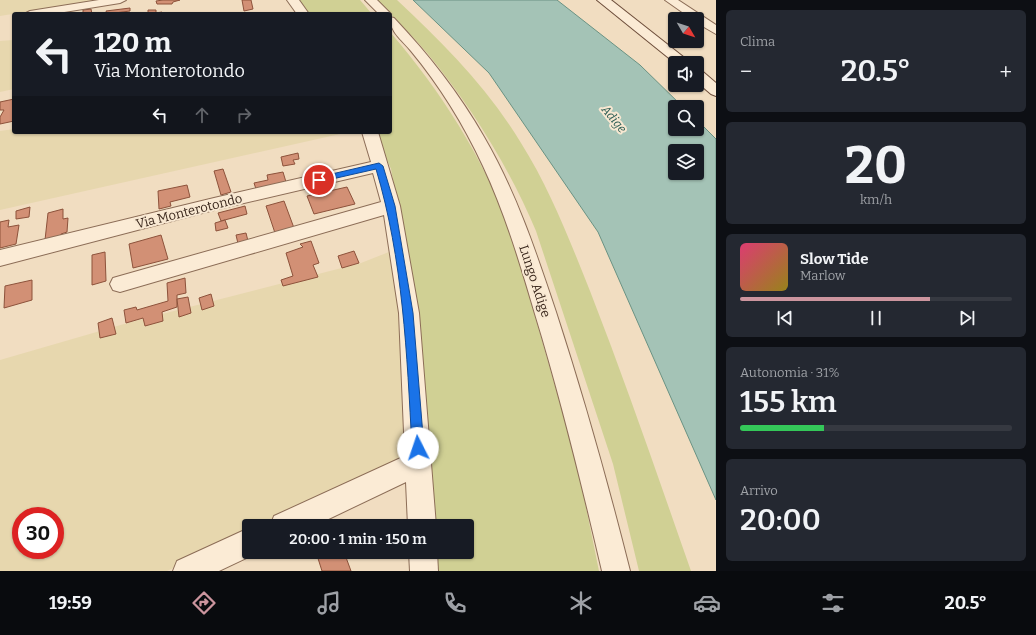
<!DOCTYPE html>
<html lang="it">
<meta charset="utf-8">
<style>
:root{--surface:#171b24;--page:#242831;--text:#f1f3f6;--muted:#9ea1a6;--line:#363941;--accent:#cc959e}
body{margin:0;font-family:Bitter,serif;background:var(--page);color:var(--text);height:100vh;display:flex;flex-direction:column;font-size:15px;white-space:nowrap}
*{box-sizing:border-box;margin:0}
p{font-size:13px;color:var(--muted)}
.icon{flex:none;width:22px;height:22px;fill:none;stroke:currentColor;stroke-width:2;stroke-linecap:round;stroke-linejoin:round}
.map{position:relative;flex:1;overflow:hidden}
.drawer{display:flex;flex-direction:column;gap:10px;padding:10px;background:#0d0f14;width:320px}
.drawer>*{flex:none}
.banner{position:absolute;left:12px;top:12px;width:380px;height:122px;border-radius:4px;box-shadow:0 1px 3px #0004;background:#171b24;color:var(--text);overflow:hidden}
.needle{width:26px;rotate:129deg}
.buttons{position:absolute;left:668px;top:12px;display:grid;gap:8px}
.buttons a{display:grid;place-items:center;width:36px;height:36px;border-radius:4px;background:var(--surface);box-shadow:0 1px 3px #0004;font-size:20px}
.speed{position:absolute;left:12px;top:507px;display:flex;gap:8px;font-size:20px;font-weight:700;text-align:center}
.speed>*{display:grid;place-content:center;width:52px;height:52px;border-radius:50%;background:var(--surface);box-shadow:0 1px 3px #0004;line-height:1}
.speed .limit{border:6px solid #d22;background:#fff;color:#111}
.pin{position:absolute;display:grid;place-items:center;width:34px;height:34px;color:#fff;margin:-17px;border:2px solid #fff;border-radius:50%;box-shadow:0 1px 4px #0007}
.me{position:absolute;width:44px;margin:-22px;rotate:356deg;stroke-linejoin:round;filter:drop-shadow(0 0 3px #0008)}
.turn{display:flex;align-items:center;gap:14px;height:84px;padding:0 16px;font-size:18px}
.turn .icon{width:52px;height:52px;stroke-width:2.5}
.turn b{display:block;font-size:28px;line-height:34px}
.lanes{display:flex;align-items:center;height:38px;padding:0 16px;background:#0003;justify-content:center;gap:20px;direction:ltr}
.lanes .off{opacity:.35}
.big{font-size:30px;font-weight:600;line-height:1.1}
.drawer .widget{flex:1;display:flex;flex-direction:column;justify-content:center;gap:6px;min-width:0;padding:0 14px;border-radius:6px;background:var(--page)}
.drawer .dial{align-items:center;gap:0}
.dial b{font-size:52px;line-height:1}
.song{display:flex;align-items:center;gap:12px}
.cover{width:48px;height:48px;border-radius:6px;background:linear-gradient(135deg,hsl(340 70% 55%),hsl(50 70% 35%))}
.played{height:4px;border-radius:2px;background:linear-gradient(90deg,var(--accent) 70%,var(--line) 70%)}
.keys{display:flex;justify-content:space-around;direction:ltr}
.heat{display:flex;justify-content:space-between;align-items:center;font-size:22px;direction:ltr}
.charge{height:6px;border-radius:3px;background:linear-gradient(90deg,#34c759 31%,var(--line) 0)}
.trip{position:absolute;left:242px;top:519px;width:232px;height:40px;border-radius:4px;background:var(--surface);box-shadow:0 1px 3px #0004;font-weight:600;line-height:40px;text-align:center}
.menu{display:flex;height:64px;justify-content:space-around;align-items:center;background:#090b0e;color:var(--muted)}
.menu .icon{width:28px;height:28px}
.menu .on{color:var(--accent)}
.menu b{font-size:18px;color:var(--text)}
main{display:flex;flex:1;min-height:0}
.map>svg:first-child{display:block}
.farmland{fill:#e7d7ae;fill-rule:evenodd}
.green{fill:#d0d094}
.water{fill:#a4c3b6;stroke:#6a9283;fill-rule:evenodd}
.building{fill:#d29075;stroke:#8d523b}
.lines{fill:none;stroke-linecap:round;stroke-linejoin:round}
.minor-casing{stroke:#8c6d57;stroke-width:2}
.secondary-casing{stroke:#6e4e3b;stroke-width:2}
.minor{fill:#fbebd5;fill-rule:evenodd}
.secondary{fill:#fbebd5;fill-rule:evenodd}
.route{fill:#1a73e8;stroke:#114b97}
.labels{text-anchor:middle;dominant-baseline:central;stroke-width:4;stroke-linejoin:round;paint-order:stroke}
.far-water-label{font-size:12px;font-style:italic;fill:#2b5c53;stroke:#f8e8d2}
.street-label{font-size:13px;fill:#3b281d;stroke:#f8e8d2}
</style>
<main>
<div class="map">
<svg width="716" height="571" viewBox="0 0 716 571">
<rect width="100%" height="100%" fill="#f1ddc1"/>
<g class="farmland">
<path d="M0 0H98L0 16Z"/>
<path d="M14 31V89L0 92V41L13 40Z"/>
<path d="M14 129V132H349L0 210V131Z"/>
<path d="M394 250 411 454 387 467 263 526H249V533L167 571H0V360L131 322 361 263ZM21 516H55V550H21Z"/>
</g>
<g class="green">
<path d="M298 0H360L372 14H308Z"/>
<path d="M377 0H397C443 43 488 88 521 143 550 189 570 241 590 291 626 383 658 477 691 571H639L613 464 536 231C509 167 471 106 427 53 411 34 393 17 377 0Z"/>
<path d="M390 32C441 91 484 159 511 232L577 463 599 571H433L432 552H467V526H431L414 300 391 169 375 132H390Z"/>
</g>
<path class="water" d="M413 0H557L640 65 683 107H675V129H697V120L716 139V500L598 232 489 73ZM675 151H697V173H675Z"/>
<g class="building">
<path d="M163 0H180L173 2 172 4H157L156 1Z"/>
<path d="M242 0H251L253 9 244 11Z"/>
<path d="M130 8V11L107 14 106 11Z"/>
<path d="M91 9 92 14H83V10Z"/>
<path d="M148 10H156V13L162 12 163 14H148Z"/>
<path d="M14 99V121L0 124V117L4 110H0V102Z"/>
<path d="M298 153 299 159 293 160 295 164 283 166 281 157Z"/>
<path d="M223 169 231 192 221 195 214 171Z"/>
<path d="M283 172 286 182 256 189 254 183 268 180 267 175Z"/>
<path d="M187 185 190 197 170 202 171 206 159 209 158 191Z"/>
<path d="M347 187 355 204 314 214 307 196Z"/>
<path d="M284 201 294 228 275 233 266 206Z"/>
<path d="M245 206 247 214 221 221 218 213Z"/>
<path d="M30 207 29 217 16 219V211Z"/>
<path d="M63 209V219L68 218 67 232 61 234V237L45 240 48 213Z"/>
<path d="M9 220 8 227 19 225 16 244 0 248V222Z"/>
<path d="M225 220 228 228 216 231 215 223Z"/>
<path d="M246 233 249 245 239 248 236 235Z"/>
<path d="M161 235 168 259 133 268 129 244Z"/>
<path d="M311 241 319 263 313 265 318 277 283 286 281 280 293 276 286 253 303 247 300 244Z"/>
<path d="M354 251 359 263 342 268 338 256Z"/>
<path d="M105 252 106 281 92 285V255Z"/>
<path d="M185 278 186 293 177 295V307L162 312 163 321 145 326 143 318 126 323 124 310 136 307 137 310 168 301 167 283Z"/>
<path d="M32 280V300L4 308 5 286Z"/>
<path d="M211 294 214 306 202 310 199 298Z"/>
<path d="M188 297 191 313 179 317 177 299Z"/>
<path d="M112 318 116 334 100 338 98 323Z"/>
<path d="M316 552H344L351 571H322Z"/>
</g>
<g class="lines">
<defs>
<g id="minor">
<path d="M99 0H126L120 3 52 14H24L30 11Z"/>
<path d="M287 0H299L309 14H297Z"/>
<path d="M365 0H377L391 14H379Z"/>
<path d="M665 0H678L716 25V34L697 23V19H692Z"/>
<path d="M390 17 394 18C428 54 459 93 484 137 516 192 536 252 556 312 584 398 608 484 630 571H602C582 485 561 399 535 314 520 263 505 213 483 166 464 125 440 86 411 51 401 39 390 32 390 17Z"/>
<path d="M362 132H378L400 206 419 313 436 526H408L406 482 314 526H270L274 516 405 456 399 313 384 215 120 292 113 290 110 284 113 278 120 276 381 202 373 173 214 210 0 266V250L214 198 371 162Z"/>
<path d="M249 528V552H259L219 571H173L177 561Z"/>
<path d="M409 552H437L438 571H410Z"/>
</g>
<g id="secondary">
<path d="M597 0H611L691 63H675Z"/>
<path d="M697 70 702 71 716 83V96L711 94 697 82Z"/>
</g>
</defs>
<use href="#minor" class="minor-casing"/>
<use href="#secondary" class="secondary-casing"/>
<use href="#minor" class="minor"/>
<use href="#secondary" class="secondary"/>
</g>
<path class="route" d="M379 163 383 166 395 206 413 313 424 448 422 452 418 453 414 452 412 448C407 354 403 259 376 169L319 182 315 180 319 177Z"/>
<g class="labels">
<g class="far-water-label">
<text transform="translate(614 119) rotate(50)">Adige</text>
</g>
<g class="street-label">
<text transform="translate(189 211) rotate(-14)">Via Monterotondo</text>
<text transform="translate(535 281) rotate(72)">Lungo Adige</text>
</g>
</g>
</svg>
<div class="buttons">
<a><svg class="needle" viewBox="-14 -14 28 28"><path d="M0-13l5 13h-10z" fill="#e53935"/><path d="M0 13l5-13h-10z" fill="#9ea1a6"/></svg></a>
<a><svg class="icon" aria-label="sound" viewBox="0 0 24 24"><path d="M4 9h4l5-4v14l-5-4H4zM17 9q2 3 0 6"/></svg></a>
<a><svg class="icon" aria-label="search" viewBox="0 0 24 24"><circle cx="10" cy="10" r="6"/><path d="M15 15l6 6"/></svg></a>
<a><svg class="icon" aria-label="layers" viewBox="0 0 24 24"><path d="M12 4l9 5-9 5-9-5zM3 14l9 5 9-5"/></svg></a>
</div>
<div class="speed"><div class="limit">30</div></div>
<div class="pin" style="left:319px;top:180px;background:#d93025"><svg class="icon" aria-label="arrive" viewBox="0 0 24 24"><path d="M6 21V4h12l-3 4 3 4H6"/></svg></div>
<svg class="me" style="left:418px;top:448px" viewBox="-20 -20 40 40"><circle r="19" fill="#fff"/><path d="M0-13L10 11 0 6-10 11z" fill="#1a73e8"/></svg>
<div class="trip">20:00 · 1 min · 150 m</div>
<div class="banner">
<div class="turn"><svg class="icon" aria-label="left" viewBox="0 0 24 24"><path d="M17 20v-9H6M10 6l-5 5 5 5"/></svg><div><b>120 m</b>Via Monterotondo</div></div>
<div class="lanes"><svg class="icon" aria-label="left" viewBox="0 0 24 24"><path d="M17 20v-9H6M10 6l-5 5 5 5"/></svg><svg class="icon off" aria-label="ahead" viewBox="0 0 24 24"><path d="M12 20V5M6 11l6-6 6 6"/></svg><svg class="icon off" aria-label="right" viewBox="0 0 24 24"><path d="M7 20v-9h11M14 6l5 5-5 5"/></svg></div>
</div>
</div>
<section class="drawer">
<div class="widget"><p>Clima</p>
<div class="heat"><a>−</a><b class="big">20.5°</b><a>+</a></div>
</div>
<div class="widget dial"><b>20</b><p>km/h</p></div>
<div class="widget">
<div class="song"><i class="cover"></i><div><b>Slow Tide</b><p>Marlow</p></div></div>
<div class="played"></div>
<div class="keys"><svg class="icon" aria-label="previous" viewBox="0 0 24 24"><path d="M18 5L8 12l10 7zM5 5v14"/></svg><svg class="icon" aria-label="pause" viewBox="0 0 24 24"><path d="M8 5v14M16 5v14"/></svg><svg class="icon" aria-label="next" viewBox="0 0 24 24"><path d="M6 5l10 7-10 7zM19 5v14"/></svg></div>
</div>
<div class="widget"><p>Autonomia · 31%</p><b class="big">155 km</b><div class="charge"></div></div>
<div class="widget"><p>Arrivo</p><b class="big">20:00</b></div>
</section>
</main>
<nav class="menu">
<b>19:59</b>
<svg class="icon on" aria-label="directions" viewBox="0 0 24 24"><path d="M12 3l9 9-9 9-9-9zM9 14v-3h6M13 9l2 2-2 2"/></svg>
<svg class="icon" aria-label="music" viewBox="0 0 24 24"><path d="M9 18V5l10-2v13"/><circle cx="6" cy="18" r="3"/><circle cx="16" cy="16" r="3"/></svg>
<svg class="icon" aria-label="phone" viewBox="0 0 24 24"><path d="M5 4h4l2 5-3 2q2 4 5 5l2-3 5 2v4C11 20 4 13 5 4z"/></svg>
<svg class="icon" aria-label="climate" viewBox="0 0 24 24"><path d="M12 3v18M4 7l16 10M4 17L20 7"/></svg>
<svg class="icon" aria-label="car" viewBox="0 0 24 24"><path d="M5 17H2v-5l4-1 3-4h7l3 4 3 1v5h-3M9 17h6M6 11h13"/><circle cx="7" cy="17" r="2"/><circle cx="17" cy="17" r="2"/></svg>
<svg class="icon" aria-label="filters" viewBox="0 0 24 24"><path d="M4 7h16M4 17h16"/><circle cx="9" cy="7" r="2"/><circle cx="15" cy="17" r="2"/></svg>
<b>20.5°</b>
</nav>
